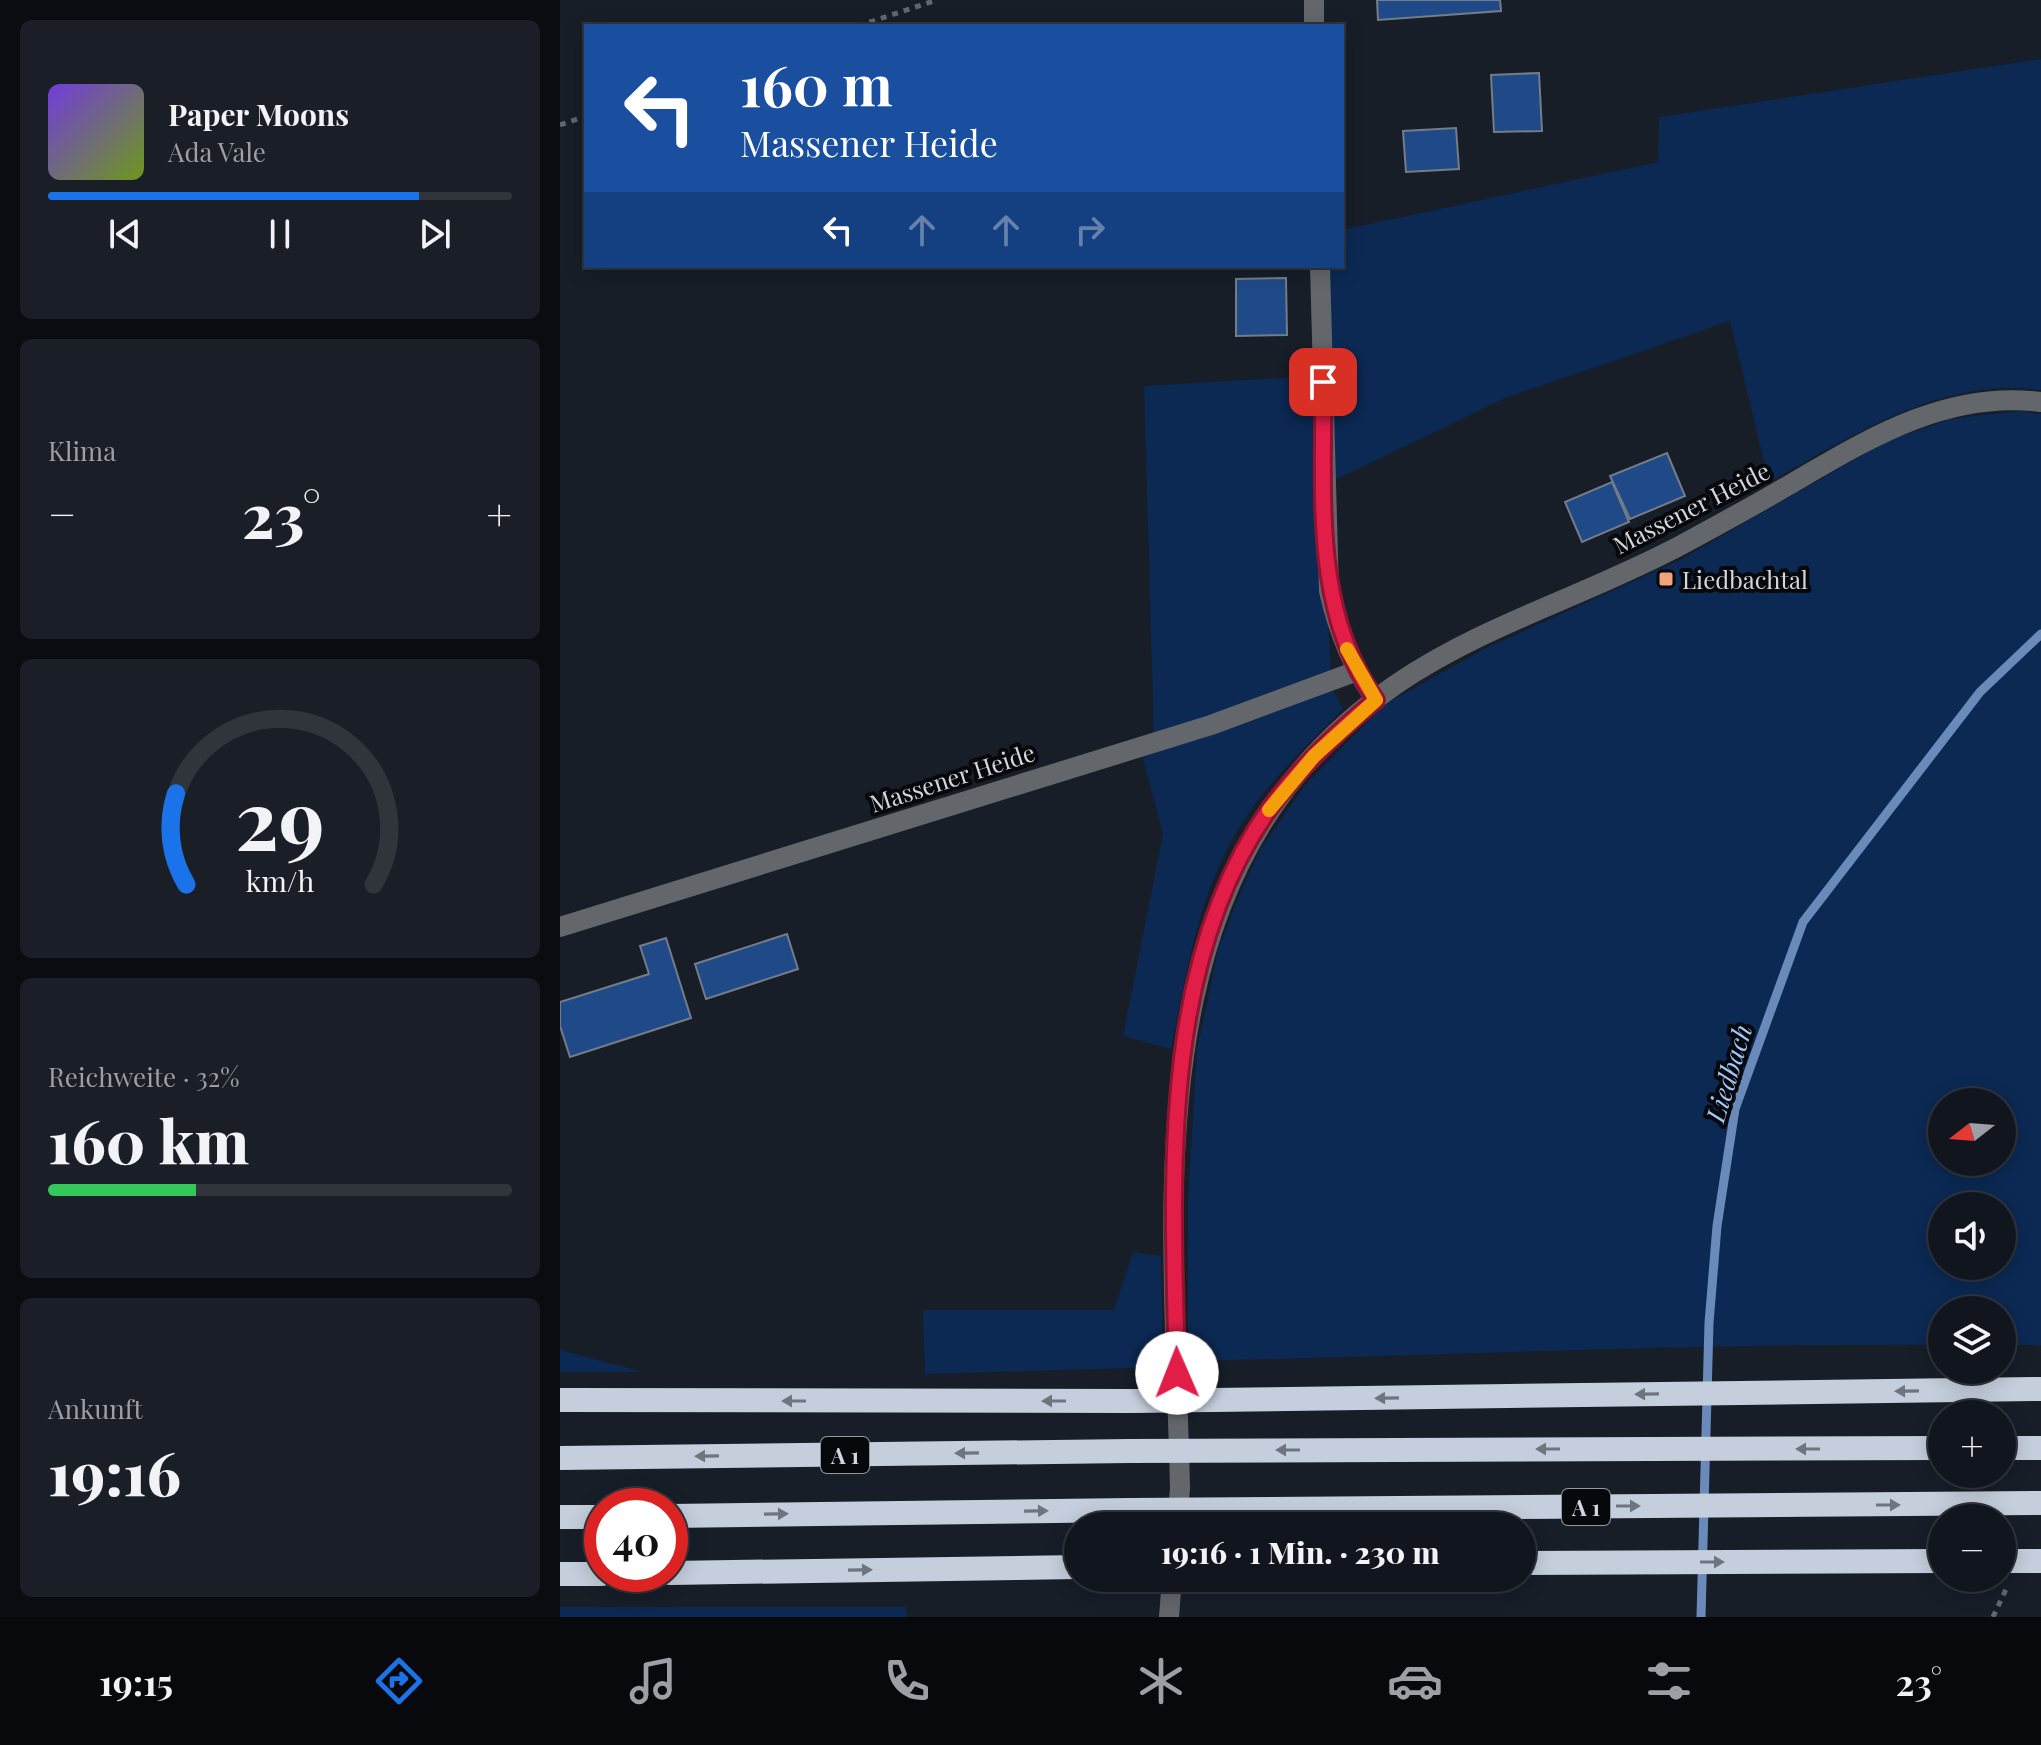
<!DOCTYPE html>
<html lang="de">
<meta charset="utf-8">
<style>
:root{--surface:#11161e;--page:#1a1f27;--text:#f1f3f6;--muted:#9c9fa4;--line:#30353c;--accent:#1a73e8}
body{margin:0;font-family:"Playfair Display",serif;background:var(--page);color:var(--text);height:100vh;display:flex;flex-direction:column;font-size:30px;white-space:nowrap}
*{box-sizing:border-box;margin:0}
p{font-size:26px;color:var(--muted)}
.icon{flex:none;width:44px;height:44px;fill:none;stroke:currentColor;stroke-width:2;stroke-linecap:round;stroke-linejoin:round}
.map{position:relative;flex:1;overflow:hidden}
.drawer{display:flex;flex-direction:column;gap:20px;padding:20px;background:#090c10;width:560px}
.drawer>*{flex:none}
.guide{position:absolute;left:24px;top:24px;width:760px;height:244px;border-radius:0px;box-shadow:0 4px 20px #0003,0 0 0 2px var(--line);background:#1a4fa0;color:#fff;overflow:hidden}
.needle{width:52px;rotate:253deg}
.controls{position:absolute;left:1368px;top:1088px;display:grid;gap:16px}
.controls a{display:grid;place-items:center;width:88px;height:88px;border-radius:50%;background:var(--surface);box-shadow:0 4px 20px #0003,0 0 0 2px var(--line);font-size:40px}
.speed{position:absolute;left:24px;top:1488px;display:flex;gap:16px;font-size:40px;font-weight:700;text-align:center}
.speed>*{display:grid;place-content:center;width:104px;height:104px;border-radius:50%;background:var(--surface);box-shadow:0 4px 20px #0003,0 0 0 2px var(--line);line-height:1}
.speed .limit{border:12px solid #d22;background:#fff;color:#111}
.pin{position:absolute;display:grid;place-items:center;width:68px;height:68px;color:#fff;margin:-34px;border-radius:16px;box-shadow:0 4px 12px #0006}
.me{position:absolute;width:88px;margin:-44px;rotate:359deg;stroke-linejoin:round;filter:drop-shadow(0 0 6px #0008)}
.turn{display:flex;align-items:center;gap:28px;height:168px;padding:0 24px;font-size:36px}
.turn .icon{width:104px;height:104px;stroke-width:2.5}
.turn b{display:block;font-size:56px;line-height:68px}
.lanes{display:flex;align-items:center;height:76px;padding:0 24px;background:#0003;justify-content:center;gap:40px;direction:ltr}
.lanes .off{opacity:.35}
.big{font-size:60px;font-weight:800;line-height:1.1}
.drawer .widget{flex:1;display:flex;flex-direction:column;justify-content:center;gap:12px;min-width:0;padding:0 28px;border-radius:12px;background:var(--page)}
.drawer .dial{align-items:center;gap:0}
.dial svg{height:208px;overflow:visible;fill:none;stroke:var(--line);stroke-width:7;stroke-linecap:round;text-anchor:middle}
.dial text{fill:var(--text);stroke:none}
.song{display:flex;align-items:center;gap:24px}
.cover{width:96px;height:96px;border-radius:12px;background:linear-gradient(135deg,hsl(260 70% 55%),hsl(80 70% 35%))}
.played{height:8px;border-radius:4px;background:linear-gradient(90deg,var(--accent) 80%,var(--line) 80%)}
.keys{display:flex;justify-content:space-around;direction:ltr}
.heat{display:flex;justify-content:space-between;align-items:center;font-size:44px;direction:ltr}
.charge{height:12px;border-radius:6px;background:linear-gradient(90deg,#34c759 32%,var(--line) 0)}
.trip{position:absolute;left:504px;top:1512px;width:472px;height:80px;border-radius:40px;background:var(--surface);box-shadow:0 4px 20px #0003,0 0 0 2px var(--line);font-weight:800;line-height:80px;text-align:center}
.tabs{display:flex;height:128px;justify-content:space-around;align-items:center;background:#07090c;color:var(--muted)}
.tabs .icon{width:56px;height:56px}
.tabs .on{color:var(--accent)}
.tabs b{font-size:36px;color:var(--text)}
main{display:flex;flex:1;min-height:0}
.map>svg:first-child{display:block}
.green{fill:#0b2953;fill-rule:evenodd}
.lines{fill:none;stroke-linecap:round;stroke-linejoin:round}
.stream{stroke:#6a8bba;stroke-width:9}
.building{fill:#1f4a87;stroke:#747c88;stroke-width:2}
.path{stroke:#616770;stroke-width:5;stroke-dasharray:6 6;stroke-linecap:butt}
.minor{stroke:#63676c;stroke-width:20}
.highway{stroke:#c5cedc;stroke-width:24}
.highway-bridge{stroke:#c5cedc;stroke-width:24}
.oneway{fill:#6f757e}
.route-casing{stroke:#92132f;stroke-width:20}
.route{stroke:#e11d48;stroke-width:14}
.slow{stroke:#f59e0b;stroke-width:14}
.poi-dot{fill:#f0a27a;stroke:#06080c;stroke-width:3}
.labels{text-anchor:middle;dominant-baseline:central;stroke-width:8;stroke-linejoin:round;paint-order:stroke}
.shield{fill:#06080c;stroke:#95999f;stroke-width:2}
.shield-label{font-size:22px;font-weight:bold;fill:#d2d7de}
.street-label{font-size:24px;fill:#d2d7de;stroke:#06080c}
.poi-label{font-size:24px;fill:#d2d7de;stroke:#06080c;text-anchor:start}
.water-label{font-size:26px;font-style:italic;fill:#a2c7fc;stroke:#06080c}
</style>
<main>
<section class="drawer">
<div class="widget">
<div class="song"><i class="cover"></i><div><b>Paper Moons</b><p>Ada Vale</p></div></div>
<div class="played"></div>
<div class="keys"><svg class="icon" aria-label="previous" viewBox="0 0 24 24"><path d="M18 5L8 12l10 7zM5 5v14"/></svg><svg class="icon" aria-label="pause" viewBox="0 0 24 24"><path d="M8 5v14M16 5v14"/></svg><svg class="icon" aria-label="next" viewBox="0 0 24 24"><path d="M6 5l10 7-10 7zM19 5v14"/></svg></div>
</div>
<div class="widget"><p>Klima</p>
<div class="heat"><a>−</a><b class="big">23°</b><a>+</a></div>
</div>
<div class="widget dial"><svg viewBox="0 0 100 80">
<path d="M14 69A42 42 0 1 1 86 69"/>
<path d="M14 69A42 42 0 0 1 10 34" stroke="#1a73e8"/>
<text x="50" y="56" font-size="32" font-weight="700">29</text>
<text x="50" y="72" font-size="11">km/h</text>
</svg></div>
<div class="widget"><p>Reichweite · 32%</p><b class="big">160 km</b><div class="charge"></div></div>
<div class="widget"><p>Ankunft</p><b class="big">19:16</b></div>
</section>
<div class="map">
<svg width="1481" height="1617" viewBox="0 0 1481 1617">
<rect width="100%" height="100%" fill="#171e28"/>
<g class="green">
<path d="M1481 59V390C1381 376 1293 436 1209 482L1170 321 945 398 775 480 767 266H782V230L1098 162 1099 117Z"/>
<path d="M755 376 771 675 594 739 584 386Z"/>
<path d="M1458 411 1481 414V1345H1442V1310H1382V1345C1131 1343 880 1356 628 1361V1199L637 1050 658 950 679 896 701 848 746 784 824 705 924 649 1120 560 1325 442 1390 419ZM1382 1102H1442V1162H1382ZM1382 1206H1442V1266H1382Z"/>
<path d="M772 688 783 709C745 747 703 786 676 833 637 899 626 976 611 1049L563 1036 603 834 582 755Z"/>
<path d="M573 1252 601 1256 603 1367 365 1374 363 1310H554Z"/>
<path d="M0 1350 83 1372H0Z"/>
<path d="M0 1607H346L347 1617H0Z"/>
</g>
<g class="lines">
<path class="stream" d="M1141 1617 1149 1323 1157 1226 1175 1109 1243 922 1420 692 1481 634"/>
</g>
<g class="building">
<path d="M817 0H940L941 11 818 20Z"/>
<path d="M979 73 982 131 934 132 931 75Z"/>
<path d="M896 128 899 169 846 172 843 131Z"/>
<path d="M726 278 727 335 676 336V279Z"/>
<path d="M1107 453 1125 496 1070 519 1050 476Z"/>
<path d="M1052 482 1069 522 1022 542 1005 502Z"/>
<path d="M227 934 238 969 146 999 135 964Z"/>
<path d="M106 938 131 1018 10 1057 0 1026V1002L89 974 80 946Z"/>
</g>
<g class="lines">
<g class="path">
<path d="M298 26 377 0"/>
<path d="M0 125 26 116"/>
<path d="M1433 1617 1448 1585"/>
</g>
<g class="minor">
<path d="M754 0V26"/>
<path d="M760 266 769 591C778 631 792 667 816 700"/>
<path d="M0 927 651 725 797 671"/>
<path d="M617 1526 620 1488C614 1203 567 867 838 683 927 623 1031 594 1125 543 1160 524 1195 505 1229 485 1308 439 1386 390 1481 402"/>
<path d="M609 1617 612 1578"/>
</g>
<g class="highway">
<path d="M0 1400 572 1401"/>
<path d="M1442 1448H1481"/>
<path d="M0 1458 569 1451"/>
<path d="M110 1516 570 1510"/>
<path d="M0 1517H42"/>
<path d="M962 1563 1382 1561"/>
<path d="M110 1573 518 1567"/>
<path d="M0 1574H42"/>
</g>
<g class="highway-bridge">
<path d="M572 1401 1481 1389"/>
<path d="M569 1451 1382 1448"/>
<path d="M570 1510 1481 1503"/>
<path d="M1442 1561H1481"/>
</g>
</g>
<defs><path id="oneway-solid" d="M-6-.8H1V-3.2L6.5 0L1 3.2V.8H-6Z" transform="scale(2)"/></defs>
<g class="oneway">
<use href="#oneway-solid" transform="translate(1347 1391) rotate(179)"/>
<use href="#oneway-solid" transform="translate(1087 1394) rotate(179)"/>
<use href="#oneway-solid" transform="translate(827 1398) rotate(179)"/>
<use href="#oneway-solid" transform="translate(234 1401) rotate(-180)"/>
<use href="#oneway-solid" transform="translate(494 1401) rotate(-180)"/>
<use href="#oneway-solid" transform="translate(988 1449) rotate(180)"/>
<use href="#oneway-solid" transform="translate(1248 1449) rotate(180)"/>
<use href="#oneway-solid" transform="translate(728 1450) rotate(180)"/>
<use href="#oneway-solid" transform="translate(407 1453) rotate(179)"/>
<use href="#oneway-solid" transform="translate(147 1456) rotate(179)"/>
<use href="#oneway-solid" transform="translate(1328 1505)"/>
<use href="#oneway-solid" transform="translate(1068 1506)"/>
<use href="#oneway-solid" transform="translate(476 1511) rotate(-1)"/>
<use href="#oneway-solid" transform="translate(216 1514) rotate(-1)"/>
<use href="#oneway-solid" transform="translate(1152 1562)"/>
<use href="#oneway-solid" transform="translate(300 1570) rotate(-1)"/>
</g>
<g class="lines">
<defs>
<path id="route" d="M617 1373C613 1189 597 966 710 808 741 766 776 733 816 700 750 608 765 489 763 382"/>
</defs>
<use href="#route" class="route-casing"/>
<use href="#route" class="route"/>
<path class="slow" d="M709 810 754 756 816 700 787 649"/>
</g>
<rect class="poi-dot" x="1098" y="571" width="16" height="16" rx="4"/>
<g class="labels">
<g class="shield">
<rect x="261" y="1437" width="48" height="36" rx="6"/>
<rect x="1002" y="1489" width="48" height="36" rx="6"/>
</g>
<g class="shield-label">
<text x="285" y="1455">A 1</text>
<text x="1026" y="1507">A 1</text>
</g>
<g class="street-label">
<text transform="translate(1131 507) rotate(-27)">Massener Heide</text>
<text transform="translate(392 777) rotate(-18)">Massener Heide</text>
</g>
<g class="poi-label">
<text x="1122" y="579">Liedbachtal</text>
</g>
<g class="water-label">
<text transform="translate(1168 1073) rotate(-73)">Liedbach</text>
</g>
</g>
</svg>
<div class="controls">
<a><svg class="needle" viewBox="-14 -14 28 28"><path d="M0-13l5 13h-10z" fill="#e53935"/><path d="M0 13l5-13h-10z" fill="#9c9fa4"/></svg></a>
<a><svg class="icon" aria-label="sound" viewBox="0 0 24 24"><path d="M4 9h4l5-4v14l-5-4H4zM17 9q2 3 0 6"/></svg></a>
<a><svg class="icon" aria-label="layers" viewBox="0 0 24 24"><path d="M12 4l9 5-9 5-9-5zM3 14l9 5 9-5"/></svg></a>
<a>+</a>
<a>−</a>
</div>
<div class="speed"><div class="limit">40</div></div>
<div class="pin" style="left:763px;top:382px;background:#d93025"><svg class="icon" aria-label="arrive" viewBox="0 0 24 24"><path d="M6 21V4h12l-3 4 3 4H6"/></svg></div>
<svg class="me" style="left:617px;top:1373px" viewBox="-20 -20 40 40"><circle r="19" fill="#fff"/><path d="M0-13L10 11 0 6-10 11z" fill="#e11d48"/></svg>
<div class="trip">19:16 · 1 Min. · 230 m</div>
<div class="guide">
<div class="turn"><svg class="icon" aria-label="left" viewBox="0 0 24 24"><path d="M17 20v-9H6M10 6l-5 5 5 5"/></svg><div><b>160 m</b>Massener Heide</div></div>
<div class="lanes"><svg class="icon" aria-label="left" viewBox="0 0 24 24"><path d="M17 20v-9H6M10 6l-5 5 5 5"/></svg><svg class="icon off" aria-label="ahead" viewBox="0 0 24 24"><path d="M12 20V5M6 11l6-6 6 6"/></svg><svg class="icon off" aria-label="ahead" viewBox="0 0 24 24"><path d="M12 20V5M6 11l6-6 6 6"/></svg><svg class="icon off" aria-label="right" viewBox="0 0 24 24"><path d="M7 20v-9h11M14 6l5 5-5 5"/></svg></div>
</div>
</div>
</main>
<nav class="tabs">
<b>19:15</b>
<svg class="icon on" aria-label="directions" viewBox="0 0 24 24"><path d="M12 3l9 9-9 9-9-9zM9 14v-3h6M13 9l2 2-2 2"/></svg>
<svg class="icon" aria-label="music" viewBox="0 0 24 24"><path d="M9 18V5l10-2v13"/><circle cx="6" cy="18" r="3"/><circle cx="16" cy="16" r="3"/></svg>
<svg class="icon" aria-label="phone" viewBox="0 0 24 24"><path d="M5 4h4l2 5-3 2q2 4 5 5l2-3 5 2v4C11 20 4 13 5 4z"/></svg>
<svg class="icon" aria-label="climate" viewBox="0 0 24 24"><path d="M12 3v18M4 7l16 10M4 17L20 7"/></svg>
<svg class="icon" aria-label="car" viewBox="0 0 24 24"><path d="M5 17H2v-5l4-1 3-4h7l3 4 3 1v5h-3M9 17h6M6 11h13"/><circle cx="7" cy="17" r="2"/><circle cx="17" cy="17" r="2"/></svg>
<svg class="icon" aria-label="filters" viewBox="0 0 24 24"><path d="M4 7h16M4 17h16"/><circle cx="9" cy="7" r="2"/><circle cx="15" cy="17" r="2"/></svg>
<b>23°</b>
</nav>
